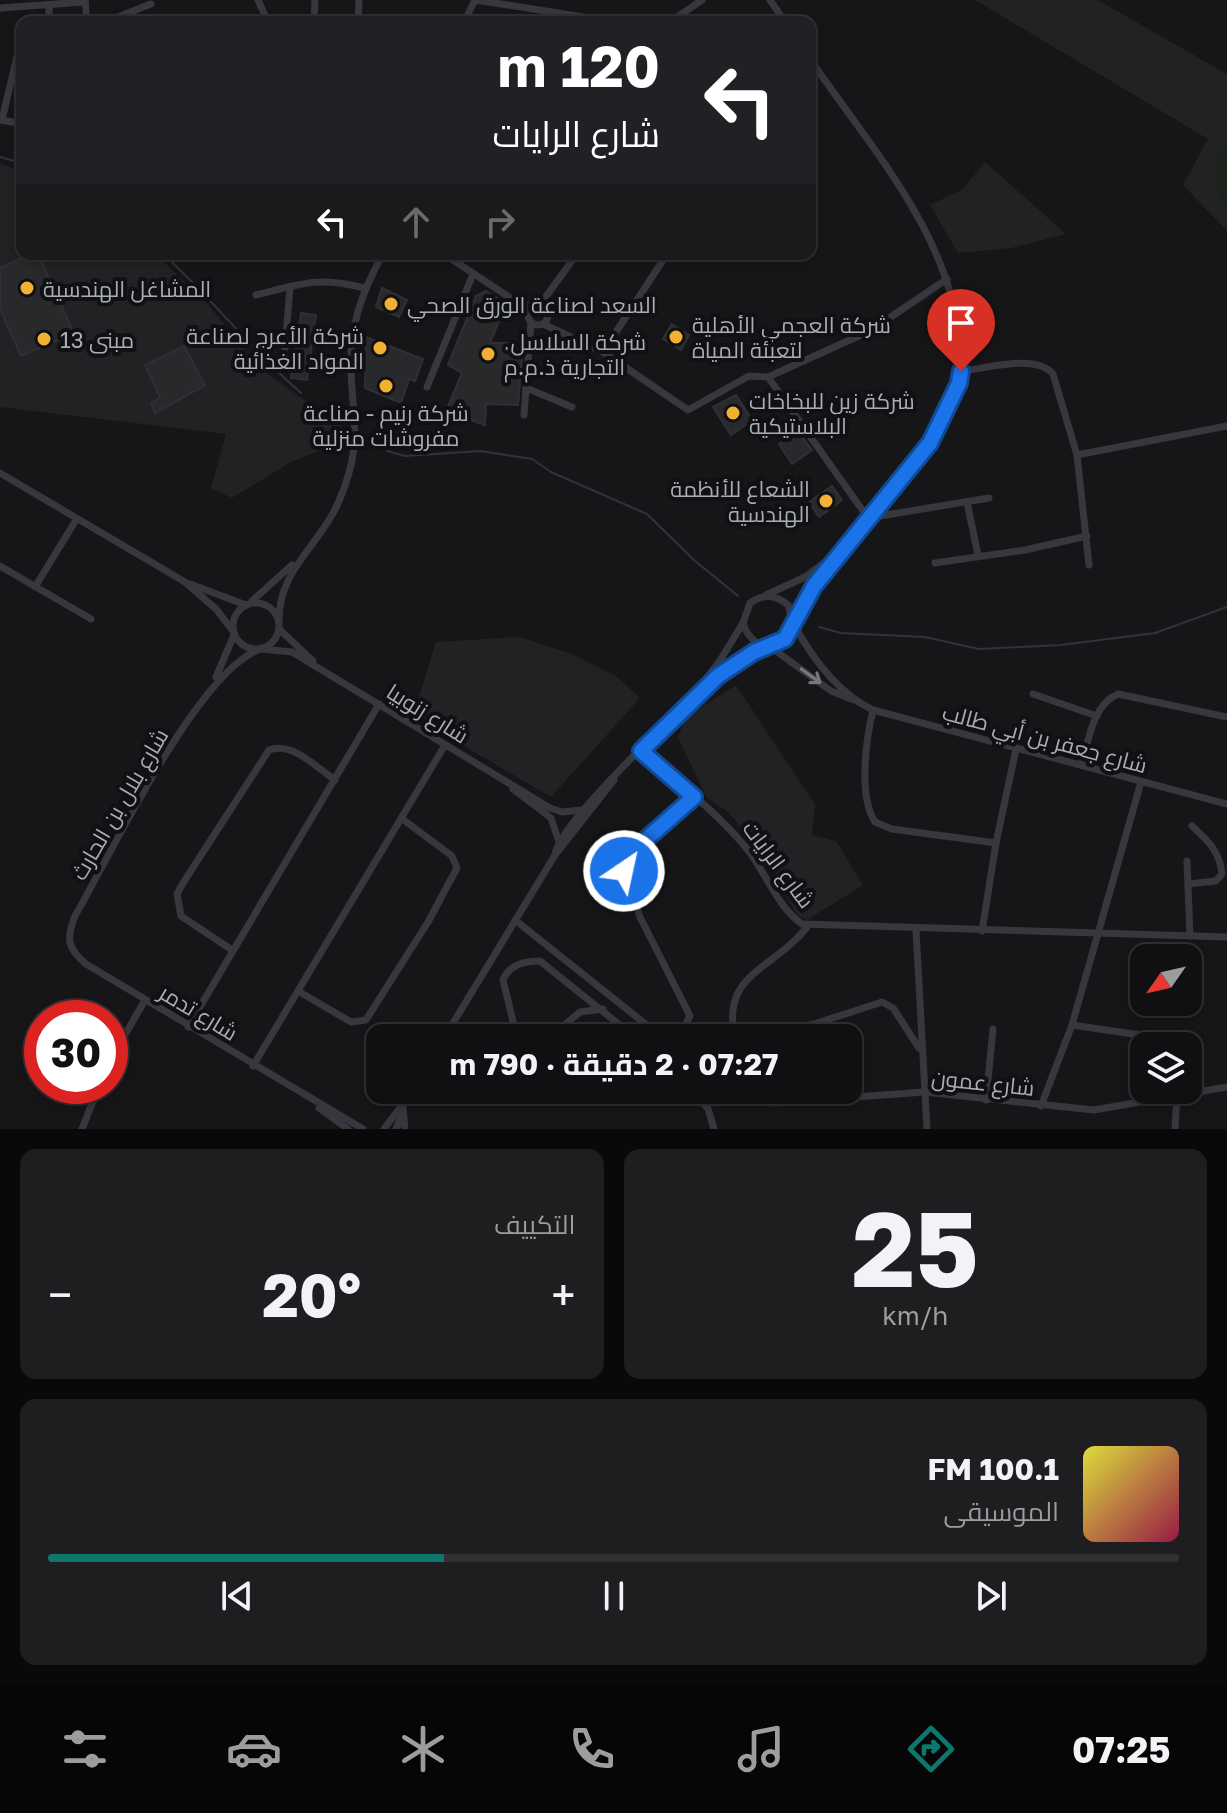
<!DOCTYPE html>
<html lang="ar">
<meta charset="utf-8">
<style>
:root{--surface:#101012;--page:#1e1e20;--text:#f1f3f6;--muted:#9c9d9f;--line:#303032;--accent:#0f766e}
body{margin:0;font-family:"Golos Text",Cairo,sans-serif;background:var(--page);color:var(--text);direction:rtl;height:100vh;display:flex;flex-direction:column;font-size:30px;white-space:nowrap}
*{box-sizing:border-box;margin:0}
p{font-size:26px;color:var(--muted)}
.icon{flex:none;width:44px;height:44px;fill:none;stroke:currentColor;stroke-width:2;stroke-linecap:round;stroke-linejoin:round}
.map{position:relative;height:1129px;overflow:hidden;direction:ltr}
.sheet{display:flex;flex-direction:column;gap:20px;padding:20px;background:#09090a;flex:1}
.sheet>*{flex:none}
.top-card{position:absolute;left:16px;top:16px;width:800px;height:244px;border-radius:16px;box-shadow:0 4px 12px #0003,0 0 0 2px var(--line);direction:rtl;background:#202124;color:#fff;overflow:hidden}
.needle{width:52px;rotate:236deg}
.controls{position:absolute;left:1130px;top:944px;display:grid;gap:16px}
.controls a{display:grid;place-items:center;width:72px;height:72px;border-radius:16px;background:var(--surface);box-shadow:0 4px 12px #0003,0 0 0 2px var(--line);font-size:40px}
.speed{position:absolute;left:24px;top:1000px;display:flex;gap:16px;font-size:40px;font-weight:700;text-align:center}
.speed>*{display:grid;place-content:center;width:104px;height:104px;border-radius:50%;background:var(--surface);box-shadow:0 4px 12px #0003,0 0 0 2px var(--line);line-height:1}
.speed .limit{border:12px solid #d22;background:#fff;color:#111}
.pin{position:absolute;display:grid;place-items:center;width:68px;height:68px;color:#fff;margin:-82px -34px;border-radius:50% 50% 50% 0;rotate:-45deg;box-shadow:0 0 8px #0007}
.pin .icon{rotate:45deg}
.me{position:absolute;width:88px;margin:-44px;rotate:34deg;stroke-linejoin:round;filter:drop-shadow(0 0 6px #0008)}
.turn{display:flex;align-items:center;gap:28px;height:168px;padding:0 24px;font-size:36px}
.turn .icon{width:104px;height:104px;stroke-width:2.5}
.turn b{display:block;font-size:56px;line-height:68px}
.lanes{display:flex;align-items:center;height:76px;padding:0 24px;background:#0003;justify-content:center;gap:40px;direction:ltr}
.lanes .off{opacity:.35}
.big{font-size:60px;font-weight:700;line-height:1.1}
.sheet .tile{flex:1;display:flex;flex-direction:column;justify-content:center;gap:12px;min-width:0;padding:0 28px;border-radius:16px;background:var(--page)}
.sheet .dial{align-items:center;gap:0}
.dial b{font-size:104px;line-height:1}
.song{display:flex;align-items:center;gap:24px}
.cover{width:96px;height:96px;border-radius:12px;background:linear-gradient(135deg,hsl(60 70% 55%),hsl(340 70% 35%))}
.played{height:8px;border-radius:4px;background:linear-gradient(90deg,var(--accent) 35%,var(--line) 35%)}
.keys{display:flex;justify-content:space-around;direction:ltr}
.heat{display:flex;justify-content:space-between;align-items:center;font-size:44px;direction:ltr}
.sheet .tiles{flex:1;display:grid;gap:20px;grid-template-columns:1fr 1fr}
.tile:last-child{grid-column:span 2}
.trip{position:absolute;left:366px;top:1024px;width:496px;height:80px;border-radius:16px;background:var(--surface);box-shadow:0 4px 12px #0003,0 0 0 2px var(--line);font-weight:700;line-height:80px;text-align:center;direction:rtl}
.tab-bar{display:flex;height:128px;justify-content:space-around;align-items:center;background:#060607;color:var(--muted)}
.tab-bar .icon{width:56px;height:56px}
.tab-bar .on{color:var(--accent)}
.tab-bar b{font-size:36px;color:var(--text)}
.map>svg:first-child{display:block}
.built{fill:#222225}
.green{fill:#1c231d}
.lines{fill:none;stroke-linecap:round;stroke-linejoin:round}
.stream{stroke:#2c353c;stroke-width:2}
.building{fill:#29292c;stroke:#303034;stroke-width:2}
.minor{stroke:#37383d;stroke-width:7}
.oneway{stroke:#757881}
.route-casing{stroke:#114b97;stroke-width:20}
.route{stroke:#1a73e8;stroke-width:14}
.poi-dot{fill:#f2b134;stroke:#111113;stroke-width:3}
.labels{text-anchor:middle;dominant-baseline:central;stroke-width:8;stroke-linejoin:round;paint-order:stroke}
.poi-label{font-size:22px;fill:#a8adb8;stroke:#111113;text-anchor:start}
.street-label{font-size:22px;fill:#a8adb8;stroke:#111113}
</style>
<div class="map">
<svg width="1227" height="1129" viewBox="0 0 1227 1129">
<rect width="100%" height="100%" fill="#161618"/>
<g class="built">
<path d="M975 0H1098L1227 74V231L1183 185 1208 139Z"/>
<path d="M985 162 1066 234 1011 248 958 253 930 205 963 189Z"/>
<path d="M0 163 22 172V254H156L209 306 261 369 345 429V440L291 462 232 498 211 488 226 434 0 407Z"/>
<path d="M520 637 572 654 616 676 640 698 551 797 413 716 436 642Z"/>
<path d="M736 685 815 804 812 835 836 841 863 885 807 920 797 915 766 859 729 813 706 797 678 737 686 717Z"/>
</g>
<path class="green" d="M1227 139V207C1208 183 1212 165 1227 139Z"/>
<g class="lines">
<g class="stream">
<path d="M0 157 22 163"/>
<path d="M163 254C212 298 251 350 301 393"/>
<path d="M387 451 405 456 480 451 532 459 551 472 647 514 694 560 738 596"/>
<path d="M819 627 841 633 925 637 979 649 1061 645 1155 633 1227 607"/>
</g>
</g>
<g class="building">
<path d="M30 254H38L74 333 21 356 0 309V268Z"/>
<path d="M382 288 407 300 399 317 376 307Z"/>
<path d="M486 291 506 304 490 343H523L518 405 486 404 485 425 446 411 462 373 448 365 476 296Z"/>
<path d="M301 313 316 315 307 380 291 378Z"/>
<path d="M672 324 689 335 681 350 663 339Z"/>
<path d="M366 337 423 359 415 381 409 379 401 403 365 388Z"/>
<path d="M184 346 205 385 155 413 151 404 160 397 145 365Z"/>
<path d="M736 395 752 420 731 435 713 407Z"/>
<path d="M798 431 812 450 792 464 779 444Z"/>
<path d="M832 486 842 500 819 517 809 502Z"/>
</g>
<g class="lines">
<g class="minor">
<path d="M85 0 87 22"/>
<path d="M258 0 268 22"/>
<path d="M476 0 615 22"/>
<path d="M770 0 785 22"/>
<path d="M49 6V22"/>
<path d="M0 8 85 2"/>
<path d="M359 19H465"/>
<path d="M171 20 172 22"/>
<path d="M465 20 475 0"/>
<path d="M105 22 151 4"/>
<path d="M314 22 315 0"/>
<path d="M358 22 359 0"/>
<path d="M670 22 702 0"/>
<path d="M1 120 22 124"/>
<path d="M2 120 18 52"/>
<path d="M444 254 515 301 534 307"/>
<path d="M256 295C301 284 318 276 364 288"/>
<circle cx="538" cy="315" r="10"/>
<path d="M539 306 577 254"/>
<path d="M543 324 603 352 688 410 749 376 768 377 868 518 989 498"/>
<path d="M285 348 290 287"/>
<path d="M603 352 667 254"/>
<path d="M961 371C986 369 1035 353 1053 374L1077 455 1089 565"/>
<path d="M768 377 870 331 947 279"/>
<path d="M427 387 473 274"/>
<path d="M526 388 572 407"/>
<path d="M524 415 531 322"/>
<path d="M1077 455 1227 426"/>
<path d="M0 473 185 582 216 609 233 631"/>
<path d="M967 502 978 555"/>
<path d="M935 563 1025 550 1087 536"/>
<path d="M0 566 91 619"/>
<path d="M190 584 246 605"/>
<path d="M35 587 76 520"/>
<path d="M766 595 805 577 837 553"/>
<path d="M251 602 292 565"/>
<circle cx="256" cy="626" r="23"/>
<path d="M279 622C278 575 311 552 332 515 340 501 346 484 350 469 359 436 352 404 351 371 349 328 362 291 383 254"/>
<path d="M793 622 788 605C776 595 764 593 750 603L743 623C748 639 762 652 779 643 792 636 803 601 813 587 854 532 967 426 962 357 954 237 874 153 810 59"/>
<path d="M793 623C812 658 837 693 873 710L1227 804"/>
<path d="M279 629 313 661"/>
<path d="M769 646 831 691 854 700"/>
<path d="M261 649 292 652 550 808 562 812 582 810"/>
<path d="M258 650C196 675 112 852 75 916 66 938 67 948 86 964L363 1129"/>
<path d="M216 677 234 635"/>
<path d="M1033 694 1097 716"/>
<path d="M690 700 721 659 743 623"/>
<path d="M873 710C866 739 858 796 875 822L892 829 996 843"/>
<path d="M641 751C677 782 717 812 747 849 765 871 778 908 802 924L1227 937"/>
<path d="M1081 765C1089 741 1092 705 1118 694L1227 717"/>
<path d="M513 789 551 818 559 842"/>
<path d="M555 855C557 824 690 700 719 675 733 663 749 654 766 646"/>
<path d="M1187 861 1190 936"/>
<path d="M1188 884 1216 881 1222 874C1220 851 1207 840 1192 826"/>
<path d="M515 920 663 1038"/>
<path d="M916 930 927 1129"/>
<path d="M982 931 996 843 1016 749"/>
<path d="M232 950 181 916 177 894 183 883 269 750C292 741 317 768 335 780"/>
<path d="M298 991 351 1022 366 1020 428 922 457 868 452 856 401 818"/>
<path d="M811 1024 815 1038"/>
<path d="M1072 1025 1188 1042"/>
<path d="M188 1027 379 704"/>
<path d="M444 1038 555 855 614 780"/>
<path d="M517 1038 503 980C509 965 525 961 540 961L636 1038"/>
<path d="M549 1038 580 1012 603 1009"/>
<path d="M678 1038 690 1016 640 917 623 866 629 853 694 797"/>
<path d="M735 1038C720 973 774 970 808 926"/>
<path d="M771 1038 882 1002 893 1008 919 1048"/>
<path d="M110 1061 145 1000"/>
<path d="M253 1066 445 745"/>
<path d="M543 1090H554"/>
<path d="M693 1090 708 1109 714 1129"/>
<path d="M735 1090 771 1103 925 1092 1094 1110 1227 1087"/>
<path d="M986 1100 993 1029"/>
<path d="M1041 1106 1072 1025 1141 782"/>
<path d="M403 1107 405 1129"/>
<path d="M319 1108 348 1129"/>
<path d="M82 1129 99 1086"/>
<path d="M384 1129 413 1090"/>
<path d="M396 1129 402 1115"/>
<path d="M1175 1129 1177 1094"/>
</g>
</g>
<defs><path id="oneway-shaft" d="M-6 0H5M1.5-3L5.5 0L1.5 3" fill="none" stroke-width="1.6" stroke-linecap="round" stroke-linejoin="round" transform="scale(2)"/></defs>
<use class="oneway" href="#oneway-shaft" transform="translate(811 676) rotate(36)"/>
<g class="lines">
<defs>
<path id="route" d="M624 871 626 857 694 797 641 751 718 676 754 652 785 639 814 586 930 443 959 383 961 371"/>
</defs>
<use href="#route" class="route-casing"/>
<use href="#route" class="route"/>
</g>
<g class="poi-dot">
<circle cx="27" cy="288" r="8"/>
<circle cx="391" cy="304" r="8"/>
<circle cx="676" cy="337" r="8"/>
<circle cx="44" cy="339" r="8"/>
<circle cx="380" cy="348" r="8"/>
<circle cx="488" cy="354" r="8"/>
<circle cx="386" cy="386" r="8"/>
<circle cx="733" cy="413" r="8"/>
<circle cx="826" cy="501" r="8"/>
</g>
<g class="labels">
<g class="poi-label">
<text x="43" y="288">المشاغل الهندسية</text>
<text x="407" y="304">السعد لصناعة الورق الصحي</text>
<text x="692" y="324">شركة العجمي الأهلية<tspan x="692" dy="25">لتعبئة المياة</tspan></text>
<text x="364" y="335" text-anchor="end">شركة الأعرج لصناعة<tspan x="364" dy="25">المواد الغذائية</tspan></text>
<text x="60" y="339">مبنى 13</text>
<text x="504" y="341">.شركة السلاسل<tspan x="504" dy="25">التجارية ذ.م.م</tspan></text>
<text x="749" y="400">شركة زين للبخاخات<tspan x="749" dy="25">البلاستيكية</tspan></text>
<text x="386" y="412" text-anchor="middle">شركة رنيم - صناعة<tspan x="386" dy="25">مفروشات منزلية</tspan></text>
<text x="810" y="488" text-anchor="end">الشعاع للأنظمة<tspan x="810" dy="25">الهندسية</tspan></text>
</g>
<g class="street-label">
<text transform="translate(428 713) rotate(32)">شارع زنوبيا</text>
<text transform="translate(1045 738) rotate(15)">شارع جعفر بن أبي طالب</text>
<text transform="translate(119 804) rotate(-60)">شارع بلال بن الحارث</text>
<text transform="translate(779 864) rotate(53)">شارع الرايات</text>
<text transform="translate(199 1012) rotate(31)">شارع تدمر</text>
<text transform="translate(983 1082) rotate(6)">شارع عمون</text>
</g>
</g>
</svg>
<div class="controls">
<a><svg class="needle" viewBox="-14 -14 28 28"><path d="M0-13l5 13h-10z" fill="#e53935"/><path d="M0 13l5-13h-10z" fill="#9c9d9f"/></svg></a>
<a><svg class="icon" aria-label="layers" viewBox="0 0 24 24"><path d="M12 4l9 5-9 5-9-5zM3 14l9 5 9-5"/></svg></a>
</div>
<div class="speed"><div class="limit">30</div></div>
<div class="pin" style="left:961px;top:371px;background:#d93025"><svg class="icon" aria-label="arrive" viewBox="0 0 24 24"><path d="M6 21V4h12l-3 4 3 4H6"/></svg></div>
<svg class="me" style="left:624px;top:871px" viewBox="-20 -20 40 40"><circle r="17" fill="#1a73e8" stroke="#fff" stroke-width="3"/><path d="M0-11L8 9 0 5-8 9z" fill="#fff"/></svg>
<div class="trip">07:27 · 2 دقيقة · 790 m</div>
<div class="top-card">
<div class="turn"><svg class="icon" aria-label="left" viewBox="0 0 24 24"><path d="M17 20v-9H6M10 6l-5 5 5 5"/></svg><div><b>120 m</b>شارع الرايات</div></div>
<div class="lanes"><svg class="icon" aria-label="left" viewBox="0 0 24 24"><path d="M17 20v-9H6M10 6l-5 5 5 5"/></svg><svg class="icon off" aria-label="ahead" viewBox="0 0 24 24"><path d="M12 20V5M6 11l6-6 6 6"/></svg><svg class="icon off" aria-label="right" viewBox="0 0 24 24"><path d="M7 20v-9h11M14 6l5 5-5 5"/></svg></div>
</div>
</div>
<section class="sheet">
<div class="tiles">
<div class="tile dial"><b>25</b><p>km/h</p></div>
<div class="tile"><p>التكييف</p>
<div class="heat"><a>−</a><b class="big">20°</b><a>+</a></div>
</div>
<div class="tile">
<div class="song"><i class="cover"></i><div><b>100.1 FM</b><p>الموسيقى</p></div></div>
<div class="played"></div>
<div class="keys"><svg class="icon" aria-label="previous" viewBox="0 0 24 24"><path d="M18 5L8 12l10 7zM5 5v14"/></svg><svg class="icon" aria-label="pause" viewBox="0 0 24 24"><path d="M8 5v14M16 5v14"/></svg><svg class="icon" aria-label="next" viewBox="0 0 24 24"><path d="M6 5l10 7-10 7zM19 5v14"/></svg></div>
</div>
</div>
</section>
<nav class="tab-bar">
<b>07:25</b>
<svg class="icon on" aria-label="directions" viewBox="0 0 24 24"><path d="M12 3l9 9-9 9-9-9zM9 14v-3h6M13 9l2 2-2 2"/></svg>
<svg class="icon" aria-label="music" viewBox="0 0 24 24"><path d="M9 18V5l10-2v13"/><circle cx="6" cy="18" r="3"/><circle cx="16" cy="16" r="3"/></svg>
<svg class="icon" aria-label="phone" viewBox="0 0 24 24"><path d="M5 4h4l2 5-3 2q2 4 5 5l2-3 5 2v4C11 20 4 13 5 4z"/></svg>
<svg class="icon" aria-label="climate" viewBox="0 0 24 24"><path d="M12 3v18M4 7l16 10M4 17L20 7"/></svg>
<svg class="icon" aria-label="car" viewBox="0 0 24 24"><path d="M5 17H2v-5l4-1 3-4h7l3 4 3 1v5h-3M9 17h6M6 11h13"/><circle cx="7" cy="17" r="2"/><circle cx="17" cy="17" r="2"/></svg>
<svg class="icon" aria-label="filters" viewBox="0 0 24 24"><path d="M4 7h16M4 17h16"/><circle cx="9" cy="7" r="2"/><circle cx="15" cy="17" r="2"/></svg>
</nav>
